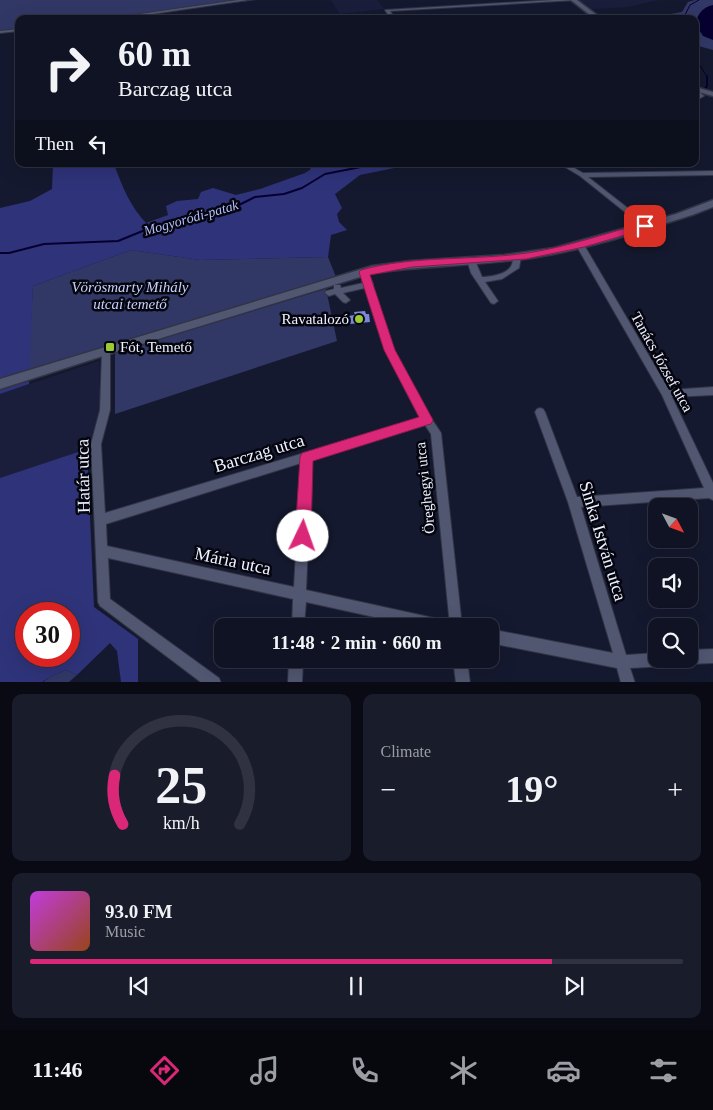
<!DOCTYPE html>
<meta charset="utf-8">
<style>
:root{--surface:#101323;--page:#191c2b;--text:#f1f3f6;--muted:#9c9ea6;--line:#303241;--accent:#db2777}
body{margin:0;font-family:"Times New Roman",serif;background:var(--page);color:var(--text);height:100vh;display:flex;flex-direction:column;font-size:19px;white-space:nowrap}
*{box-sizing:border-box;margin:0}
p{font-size:16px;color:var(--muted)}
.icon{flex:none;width:28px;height:28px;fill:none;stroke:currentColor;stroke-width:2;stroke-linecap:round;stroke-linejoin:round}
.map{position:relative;height:682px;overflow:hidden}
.drawer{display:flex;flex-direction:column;gap:12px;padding:12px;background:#090a13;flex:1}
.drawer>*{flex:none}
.banner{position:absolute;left:15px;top:15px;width:684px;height:152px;border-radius:10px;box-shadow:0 5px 20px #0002,0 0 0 1px var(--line);background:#101323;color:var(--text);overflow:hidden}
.needle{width:32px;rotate:131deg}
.controls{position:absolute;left:648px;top:498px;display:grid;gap:10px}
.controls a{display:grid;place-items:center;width:50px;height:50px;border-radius:10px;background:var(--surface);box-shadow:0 5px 20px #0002,0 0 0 1px var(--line);font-size:25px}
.speed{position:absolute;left:15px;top:602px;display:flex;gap:10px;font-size:25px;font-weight:700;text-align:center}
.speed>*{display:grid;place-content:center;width:65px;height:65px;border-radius:50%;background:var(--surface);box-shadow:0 5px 20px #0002,0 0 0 1px var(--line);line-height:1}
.speed .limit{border:8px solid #d22;background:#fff;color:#111}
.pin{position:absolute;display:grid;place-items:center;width:42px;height:42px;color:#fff;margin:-21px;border-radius:10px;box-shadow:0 2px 8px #0006}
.me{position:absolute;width:55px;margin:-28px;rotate:3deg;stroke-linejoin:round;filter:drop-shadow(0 0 4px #0008)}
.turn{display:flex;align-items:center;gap:18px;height:105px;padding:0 20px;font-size:22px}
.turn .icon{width:65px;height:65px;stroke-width:2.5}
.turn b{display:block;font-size:35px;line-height:42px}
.then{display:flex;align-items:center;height:48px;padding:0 20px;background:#0003;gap:10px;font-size:19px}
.big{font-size:38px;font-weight:800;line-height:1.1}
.drawer .widget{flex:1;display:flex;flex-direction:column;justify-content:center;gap:8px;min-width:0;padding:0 18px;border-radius:10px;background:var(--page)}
.drawer .dial{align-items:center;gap:0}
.dial svg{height:130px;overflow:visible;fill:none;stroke:var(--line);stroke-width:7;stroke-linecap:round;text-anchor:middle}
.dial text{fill:var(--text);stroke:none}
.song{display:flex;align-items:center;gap:15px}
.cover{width:60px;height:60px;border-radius:8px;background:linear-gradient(135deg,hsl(290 70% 55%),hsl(20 70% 35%))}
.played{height:5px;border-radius:2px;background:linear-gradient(90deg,var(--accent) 80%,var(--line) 80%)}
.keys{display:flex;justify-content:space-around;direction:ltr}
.heat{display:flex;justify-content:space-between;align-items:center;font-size:28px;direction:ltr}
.drawer .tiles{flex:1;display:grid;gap:12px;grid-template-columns:1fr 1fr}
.widget:last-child{grid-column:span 2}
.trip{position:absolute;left:214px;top:618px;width:285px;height:50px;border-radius:10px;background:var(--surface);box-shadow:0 5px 20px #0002,0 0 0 1px var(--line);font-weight:800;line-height:50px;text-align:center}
.tab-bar{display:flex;height:80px;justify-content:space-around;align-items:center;background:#06080e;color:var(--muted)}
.tab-bar .icon{width:35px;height:35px}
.tab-bar .selected{color:var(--accent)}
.tab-bar b{font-size:22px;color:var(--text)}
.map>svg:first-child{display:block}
.built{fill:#1b1e3b}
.green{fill:#323866}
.forest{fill:#2f337a;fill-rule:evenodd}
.water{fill:#060030}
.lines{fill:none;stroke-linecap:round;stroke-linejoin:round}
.stream-far1{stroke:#060030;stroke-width:1}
.stream{stroke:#060030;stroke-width:2}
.building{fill:#7b87d6}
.minor-casing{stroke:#323445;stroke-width:2}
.secondary-casing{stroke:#323445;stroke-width:3}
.minor{fill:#515771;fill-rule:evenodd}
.secondary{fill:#515771;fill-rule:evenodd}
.route{fill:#db2777;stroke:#8e194d}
.poi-dot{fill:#9acb34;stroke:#04050e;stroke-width:2}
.labels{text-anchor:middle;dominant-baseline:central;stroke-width:5;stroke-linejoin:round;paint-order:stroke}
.far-water-label{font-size:14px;font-style:italic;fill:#b3bffd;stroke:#04050e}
.park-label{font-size:15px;font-style:italic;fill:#c8d1fb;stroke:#04050e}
.poi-label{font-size:15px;fill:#eff2ff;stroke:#04050e;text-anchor:end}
.street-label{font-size:15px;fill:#eff2ff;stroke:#04050e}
.near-street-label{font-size:18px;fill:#eff2ff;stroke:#04050e}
</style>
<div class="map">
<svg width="713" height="683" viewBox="0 0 713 683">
<rect width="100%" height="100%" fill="#15192f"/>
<g class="built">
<path d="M331 0H377L384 9 340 14Z"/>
<path d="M579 0H658L629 7 592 9Z"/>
<path d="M99 361 101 414 87 449 0 478V394Z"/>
</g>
<g class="green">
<path d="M0 0H256L107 19H19V30L0 32Z"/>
<path d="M695 0H713V50L695 45V19L654 17 682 12 688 2Z"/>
<path d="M131 250 200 260 328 257 336 277 28 372 33 286Z"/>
<path d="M326 289 337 341 115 414V353Z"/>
<path d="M66 670 77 675 69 682 42 683 50 677Z"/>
</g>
<g class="forest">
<path d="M53 164H126L115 167C123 188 130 206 146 223L168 215 166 206 177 201 198 199 201 192 213 188 236 195 260 189 305 173 311 169 306 164H414L360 175 335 194 342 208 337 214 339 222 347 230 331 235 328 257 200 260 131 250 33 286 29 384 0 394V208L30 201 52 189Z"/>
<path d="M87 449 94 607 138 639V682H121L117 651 110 643 77 675 66 670 50 677 42 682H0V478ZM26 614H69V656H26Z"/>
</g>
<path class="water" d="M713 5V40L703 36 696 25C696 15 703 7 713 5Z"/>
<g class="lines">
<g class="stream-far1">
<path d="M683 19 690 5 699 0"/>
<path d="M695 57 707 77"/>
</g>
<g class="stream">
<path d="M695 104 707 86V76"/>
<path d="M0 253H9L44 244 118 241 150 228 192 220 237 206 255 197 284 194 302 188 325 174 376 164"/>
</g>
</g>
<path class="building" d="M365 311 366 314H369L370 322 350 324 348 316 355 315 354 312Z"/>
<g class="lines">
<defs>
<g id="minor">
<path d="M238 0H248L118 19H105Z"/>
<path d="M553 0H576L390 11 395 19H391L385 10Z"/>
<path d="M19 29V31L0 33V31Z"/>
<path d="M695 88 704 96 695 101V97L698 96 695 93Z"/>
<path d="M560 164H567L583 173 713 171V175L588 177 648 224 649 226 645 228 580 176Z"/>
<path d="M577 243H583L584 245 669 390 713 387V395L672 397 713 483V500L709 498 581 507 626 655 656 653V659H676L674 664 669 666 630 668 635 683H621L617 668 490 643V629L613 653 568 502 535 412 537 409 540 408 543 409 545 412 577 497 704 488 662 395 576 245Z"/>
<path d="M514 255H517L521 257 519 268 502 279 485 282 498 301 494 304 491 303 471 273 467 260 468 258H474L482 277C491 277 509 274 512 264 513 261 513 258 514 255Z"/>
<path d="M364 270 367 271 373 284 372 286 393 350 425 409 441 433 462 626H450L431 434 425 425 312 460 306 590 443 620 448 621 449 626H415L306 602 304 626H292L293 599 108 558 110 599 219 678 221 683H202L100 606 98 602 91 444 100 410 102 350 103 348H109L110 350V410L101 444 105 513 420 418 385 350 365 288 343 293 350 300 346 303 343 302 335 294 329 296 325 293 326 291 334 289V285H340L341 288 363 283 360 273ZM301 463 294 587 107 546 106 524Z"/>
<path d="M713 649V663L689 664 684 662 683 659H689V650Z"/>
<path d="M289 659H303L302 683H288Z"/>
<path d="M453 659H467L470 683H456Z"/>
</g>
<g id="secondary">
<path d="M571 0H577L602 19H595Z"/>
<path d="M695 87 713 92V96L695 91Z"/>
<path d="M713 200V207L692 215C641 231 589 249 537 257 482 266 427 265 373 273L109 354 0 389V379L372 266 410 261 504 255 554 248 676 214Z"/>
</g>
</defs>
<use href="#minor" class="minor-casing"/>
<use href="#secondary" class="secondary-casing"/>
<use href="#minor" class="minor"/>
<use href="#secondary" class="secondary"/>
</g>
<path class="route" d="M645 223 650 226 649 228 584 247 526 259 412 267 370 275 395 350 433 420 431 424 427 425 313 461 311 536 308 541 303 543 298 541 295 536 300 457 302 453 419 417 384 350 359 272 361 270C415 255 472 261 527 253 568 247 606 233 645 223Z"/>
<g class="poi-dot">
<circle cx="359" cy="319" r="5"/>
<rect x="105" y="342" width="10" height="10" rx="2.5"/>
</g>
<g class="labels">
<g class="far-water-label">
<text transform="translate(191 218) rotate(-16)">Mogyoródi-patak</text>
</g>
<g class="park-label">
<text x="130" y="287">Vörösmarty Mihály<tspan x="130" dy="17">utcai temető</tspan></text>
</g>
<g class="poi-label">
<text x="349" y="319">Ravatalozó</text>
<text x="120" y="347" text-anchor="start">Fót, Temető</text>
</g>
<g class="street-label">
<text transform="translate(662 362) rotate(61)">Tanács József utca</text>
<text transform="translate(425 488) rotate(-96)">Öreghegyi utca</text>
</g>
<g class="near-street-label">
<text transform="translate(259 453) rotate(-17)">Barczag utca</text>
<text transform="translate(83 476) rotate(-91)">Határ utca</text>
<text transform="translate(603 541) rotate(73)">Sinka István utca</text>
<text transform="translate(233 561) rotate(12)">Mária utca</text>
</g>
</g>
</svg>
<div class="controls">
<a><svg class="needle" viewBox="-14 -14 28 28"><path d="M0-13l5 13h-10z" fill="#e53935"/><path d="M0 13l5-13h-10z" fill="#9c9ea6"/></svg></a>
<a><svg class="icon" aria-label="sound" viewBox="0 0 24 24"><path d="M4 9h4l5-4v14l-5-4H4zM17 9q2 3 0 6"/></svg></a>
<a><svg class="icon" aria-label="search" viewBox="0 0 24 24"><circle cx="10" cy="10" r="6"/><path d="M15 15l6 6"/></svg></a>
</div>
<div class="speed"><div class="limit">30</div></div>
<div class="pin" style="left:645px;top:226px;background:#d93025"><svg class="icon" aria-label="arrive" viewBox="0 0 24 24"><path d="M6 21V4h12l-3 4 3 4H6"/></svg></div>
<svg class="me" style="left:303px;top:536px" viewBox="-20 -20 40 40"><circle r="19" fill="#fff"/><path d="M0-13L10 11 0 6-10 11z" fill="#db2777"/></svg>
<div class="trip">11:48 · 2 min · 660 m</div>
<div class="banner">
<div class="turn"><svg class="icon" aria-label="right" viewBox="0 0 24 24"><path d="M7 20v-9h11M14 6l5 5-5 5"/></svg><div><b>60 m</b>Barczag utca</div></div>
<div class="then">Then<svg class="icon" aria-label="left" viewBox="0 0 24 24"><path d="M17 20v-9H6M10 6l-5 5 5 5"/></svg></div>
</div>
</div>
<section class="drawer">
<div class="tiles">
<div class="widget dial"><svg viewBox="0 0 100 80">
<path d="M14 69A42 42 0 1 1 86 69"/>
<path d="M14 69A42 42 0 0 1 9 39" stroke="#db2777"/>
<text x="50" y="56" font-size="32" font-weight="700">25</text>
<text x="50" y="72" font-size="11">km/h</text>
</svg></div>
<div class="widget"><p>Climate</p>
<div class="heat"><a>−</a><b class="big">19°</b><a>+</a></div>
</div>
<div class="widget">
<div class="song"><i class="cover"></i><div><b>93.0 FM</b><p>Music</p></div></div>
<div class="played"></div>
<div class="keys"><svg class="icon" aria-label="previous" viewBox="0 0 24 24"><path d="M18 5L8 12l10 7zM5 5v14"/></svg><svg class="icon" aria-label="pause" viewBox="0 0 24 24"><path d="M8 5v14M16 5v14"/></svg><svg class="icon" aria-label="next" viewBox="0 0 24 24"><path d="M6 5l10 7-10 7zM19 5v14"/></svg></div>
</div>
</div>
</section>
<nav class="tab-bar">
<b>11:46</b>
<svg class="icon selected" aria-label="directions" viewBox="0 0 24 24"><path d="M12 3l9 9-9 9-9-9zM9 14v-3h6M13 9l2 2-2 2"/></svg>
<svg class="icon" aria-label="music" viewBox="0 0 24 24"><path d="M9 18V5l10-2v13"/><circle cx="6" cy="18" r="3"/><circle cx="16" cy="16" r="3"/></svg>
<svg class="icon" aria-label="phone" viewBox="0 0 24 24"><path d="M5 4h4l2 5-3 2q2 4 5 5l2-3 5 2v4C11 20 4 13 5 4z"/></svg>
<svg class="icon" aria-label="climate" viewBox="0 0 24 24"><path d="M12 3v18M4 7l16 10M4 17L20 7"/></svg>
<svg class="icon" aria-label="car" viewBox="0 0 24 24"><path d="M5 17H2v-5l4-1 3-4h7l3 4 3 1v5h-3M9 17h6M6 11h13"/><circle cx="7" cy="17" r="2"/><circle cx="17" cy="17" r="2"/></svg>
<svg class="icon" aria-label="filters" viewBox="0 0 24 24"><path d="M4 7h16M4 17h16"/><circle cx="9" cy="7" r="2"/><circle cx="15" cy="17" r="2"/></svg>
</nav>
